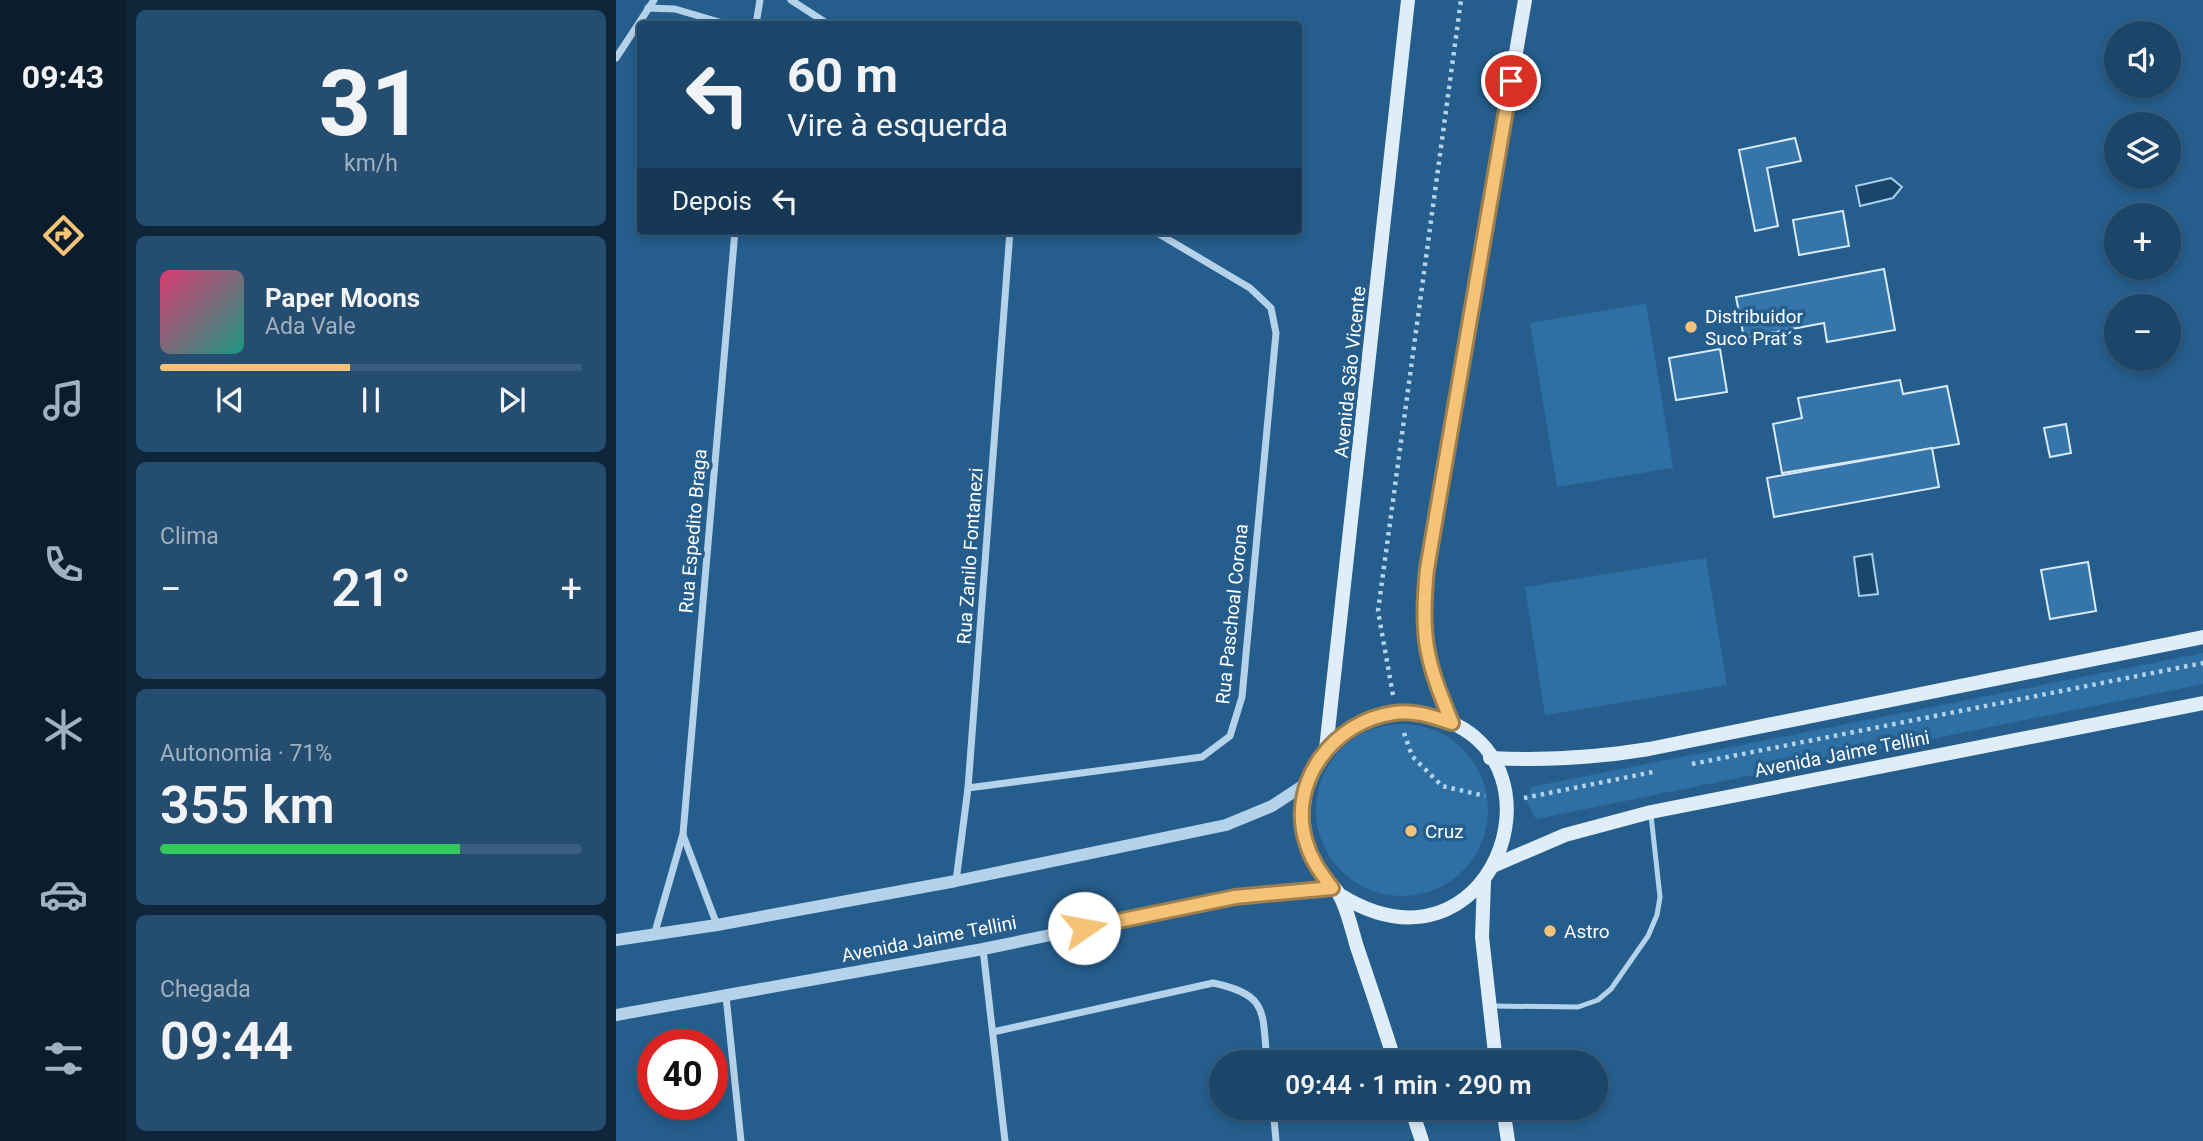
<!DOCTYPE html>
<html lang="pt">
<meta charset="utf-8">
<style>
:root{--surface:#1c4669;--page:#254d6f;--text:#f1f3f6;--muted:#a0b1c0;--line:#3a5e7d;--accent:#f4c378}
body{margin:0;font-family:Roboto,sans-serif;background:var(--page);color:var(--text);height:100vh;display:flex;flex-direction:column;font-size:26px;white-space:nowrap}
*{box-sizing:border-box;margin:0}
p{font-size:23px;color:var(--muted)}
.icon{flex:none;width:38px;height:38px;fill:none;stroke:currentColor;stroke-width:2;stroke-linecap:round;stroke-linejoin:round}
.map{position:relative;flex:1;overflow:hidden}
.side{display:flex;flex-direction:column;gap:10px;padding:10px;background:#0f263a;width:490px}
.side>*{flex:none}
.hud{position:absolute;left:21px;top:21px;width:665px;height:214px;border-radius:7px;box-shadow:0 4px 10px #0003,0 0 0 2px var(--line);background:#1c4669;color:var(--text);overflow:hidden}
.fabs{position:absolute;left:1488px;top:21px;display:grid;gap:14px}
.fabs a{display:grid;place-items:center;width:77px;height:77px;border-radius:50%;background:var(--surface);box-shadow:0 4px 10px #0003,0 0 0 2px var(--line);font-size:35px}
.speed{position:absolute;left:21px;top:1029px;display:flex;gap:14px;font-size:35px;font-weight:700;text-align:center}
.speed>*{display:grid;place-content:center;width:91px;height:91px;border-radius:50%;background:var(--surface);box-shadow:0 4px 10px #0003,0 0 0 2px var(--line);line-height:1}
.speed .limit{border:10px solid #d22;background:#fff;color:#111}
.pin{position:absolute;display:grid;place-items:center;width:60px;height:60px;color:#fff;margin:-30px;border:4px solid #fff;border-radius:50%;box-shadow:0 2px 7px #0007}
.me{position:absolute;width:77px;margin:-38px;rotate:78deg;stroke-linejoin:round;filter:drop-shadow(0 0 5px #0008)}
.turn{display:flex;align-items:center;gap:24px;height:147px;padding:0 35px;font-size:32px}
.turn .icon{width:91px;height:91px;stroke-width:2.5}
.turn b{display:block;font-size:49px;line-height:60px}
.then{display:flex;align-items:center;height:66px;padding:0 35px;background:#0003;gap:14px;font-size:26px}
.big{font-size:52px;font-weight:600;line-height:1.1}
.side .tile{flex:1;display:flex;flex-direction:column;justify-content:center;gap:10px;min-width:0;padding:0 24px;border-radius:10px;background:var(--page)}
.side .dial{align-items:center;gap:0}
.dial b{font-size:91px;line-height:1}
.song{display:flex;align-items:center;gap:21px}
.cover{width:84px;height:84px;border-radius:10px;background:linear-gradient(135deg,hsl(340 70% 55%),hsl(170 70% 35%))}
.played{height:7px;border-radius:4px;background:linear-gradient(90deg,var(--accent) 45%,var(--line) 45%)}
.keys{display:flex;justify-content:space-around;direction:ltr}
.heat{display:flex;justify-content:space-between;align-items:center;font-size:38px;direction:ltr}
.charge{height:10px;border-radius:5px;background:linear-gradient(90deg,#34c759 71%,var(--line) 0)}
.trip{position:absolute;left:593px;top:1050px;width:399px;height:70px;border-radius:35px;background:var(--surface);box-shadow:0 4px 10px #0003,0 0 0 2px var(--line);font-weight:600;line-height:70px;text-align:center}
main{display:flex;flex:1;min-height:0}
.dock{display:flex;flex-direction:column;width:126px;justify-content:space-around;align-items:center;background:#0b1c2a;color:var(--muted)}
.dock .icon{width:49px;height:49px}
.dock .current{color:var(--accent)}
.dock b{font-size:32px;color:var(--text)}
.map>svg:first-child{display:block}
.green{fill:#2f70a4}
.water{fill:#1a466c;stroke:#a8ceeb;stroke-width:2}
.building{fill:#3575a9;stroke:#d8eaf8;stroke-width:2}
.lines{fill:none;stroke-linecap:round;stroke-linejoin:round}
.path{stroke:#b4d2ea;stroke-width:4.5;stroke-dasharray:3.5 5;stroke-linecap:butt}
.service{stroke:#b4d2ea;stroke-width:5}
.minor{stroke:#b4d2ea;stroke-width:7}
.tertiary{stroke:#b4d2ea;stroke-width:12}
.secondary{stroke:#dfedf9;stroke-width:14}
.route-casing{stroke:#9f7f4e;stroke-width:18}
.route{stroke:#f4c378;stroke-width:12}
.poi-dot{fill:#f4c378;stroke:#255d8c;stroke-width:2.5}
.labels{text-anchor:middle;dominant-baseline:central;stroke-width:7;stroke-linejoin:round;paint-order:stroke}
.poi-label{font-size:19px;fill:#fff;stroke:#255d8c;text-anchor:start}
.street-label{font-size:19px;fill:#fff;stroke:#255d8c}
</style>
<main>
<nav class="dock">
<b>09:43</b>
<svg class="icon current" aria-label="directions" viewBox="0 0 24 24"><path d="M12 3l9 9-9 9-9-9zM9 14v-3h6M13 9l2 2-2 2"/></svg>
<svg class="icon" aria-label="music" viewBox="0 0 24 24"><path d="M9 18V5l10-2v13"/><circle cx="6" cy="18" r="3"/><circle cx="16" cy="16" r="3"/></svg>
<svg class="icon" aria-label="phone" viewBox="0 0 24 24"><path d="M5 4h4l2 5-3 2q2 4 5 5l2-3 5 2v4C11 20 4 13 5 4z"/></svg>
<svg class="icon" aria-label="climate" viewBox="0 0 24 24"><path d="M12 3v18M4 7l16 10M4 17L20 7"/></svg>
<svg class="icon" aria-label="car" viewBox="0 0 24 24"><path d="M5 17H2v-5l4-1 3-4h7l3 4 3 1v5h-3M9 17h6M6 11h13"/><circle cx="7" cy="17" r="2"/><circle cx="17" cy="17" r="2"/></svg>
<svg class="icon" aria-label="filters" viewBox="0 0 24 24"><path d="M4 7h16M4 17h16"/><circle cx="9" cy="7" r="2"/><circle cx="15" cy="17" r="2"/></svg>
</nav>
<section class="side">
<div class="tile dial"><b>31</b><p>km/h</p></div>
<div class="tile">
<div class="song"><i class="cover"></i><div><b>Paper Moons</b><p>Ada Vale</p></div></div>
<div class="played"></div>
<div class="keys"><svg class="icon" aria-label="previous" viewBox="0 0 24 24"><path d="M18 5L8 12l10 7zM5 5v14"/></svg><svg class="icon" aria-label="pause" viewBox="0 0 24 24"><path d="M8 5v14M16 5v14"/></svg><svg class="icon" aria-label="next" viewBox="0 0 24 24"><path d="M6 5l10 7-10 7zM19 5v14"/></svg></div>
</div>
<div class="tile"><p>Clima</p>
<div class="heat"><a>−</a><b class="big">21°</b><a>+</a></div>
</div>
<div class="tile"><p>Autonomia · 71%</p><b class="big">355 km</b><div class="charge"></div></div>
<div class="tile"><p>Chegada</p><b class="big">09:44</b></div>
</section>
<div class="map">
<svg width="1587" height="1141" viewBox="0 0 1587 1141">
<rect width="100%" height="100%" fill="#255d8c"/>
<g class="green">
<path d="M1030 304 1057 468 941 487 914 323Z"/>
<path d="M1090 558 1111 685 929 715 909 587Z"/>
<path d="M1587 653V684L920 819 911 802 915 787Z"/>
<circle cx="786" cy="810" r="86"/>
</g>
<g class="water">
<path d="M1275 178 1286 187 1277 198 1244 206 1240 186Z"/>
<path d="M1256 554 1262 594 1243 596 1238 557Z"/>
</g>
<g class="building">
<path d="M1179 138 1185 161 1151 168 1162 226 1139 231 1123 150Z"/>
<path d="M1227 211 1233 246 1183 255 1177 220Z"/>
<path d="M1268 269 1279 330 1211 342 1208 323 1128 338 1120 297Z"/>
<path d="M1104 349 1111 392 1060 400 1053 358Z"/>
<path d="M1284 380 1287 394 1331 386 1343 444 1166 473 1157 424 1186 418 1182 398Z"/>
<path d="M1450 424 1455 453 1434 457 1428 428Z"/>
<path d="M1316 448 1323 487 1158 517 1151 478Z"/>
<path d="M1472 562 1480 611 1434 619 1425 570Z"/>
</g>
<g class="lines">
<g class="path">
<path d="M777 695 762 611 845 0"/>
<path d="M788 733 796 756 826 786 869 796"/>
<path d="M1076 764 1587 663"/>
<path d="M908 798 1037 772"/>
</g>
<path class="service" d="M876 1006 962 1007 982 1000 995 989 1032 936 1041 915 1044 897 1035 815"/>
<g class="minor">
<path d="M175 0 212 24"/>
<path d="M32 8 59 9 110 24"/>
<path d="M140 24 144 0"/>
<path d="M0 58 38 0"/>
<path d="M352 788 586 757 614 736 626 697 660 333 655 308 634 288 538 231"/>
<path d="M67 835 101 925"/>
<path d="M340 881 352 788 394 231"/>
<path d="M39 932 67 834 119 231"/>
<path d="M367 949 389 1141"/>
<path d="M110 996 125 1141"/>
<path d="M377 1032 597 983C653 995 646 1011 651 1062"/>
<path d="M657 1108 660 1141"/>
</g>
<g class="tertiary">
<path d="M0 940 101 925 340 881 610 825 656 806 691 783"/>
<path d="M0 1015 367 949 619 897 716 888"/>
</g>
<g class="secondary">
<path d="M836 723C810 660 804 638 811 569L909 0"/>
<path d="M710 749 792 0"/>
<path d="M874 758C929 761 979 758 1033 749L1587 637"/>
<path d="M879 865 949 835 1035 812 1587 703"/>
<path d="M868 881 866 937 880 1062"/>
<path d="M724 895C874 988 956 763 826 719 802 712 777 709 753 718 695 741 672 808 698 863 704 876 718 884 724 896 732 911 736 931 741 947 754 985 767 1024 779 1062"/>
<path d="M795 1108 806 1141"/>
<path d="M887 1108 892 1141"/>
</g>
</g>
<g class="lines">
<defs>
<path id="route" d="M468 928 619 897 716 888C705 873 695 860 690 842 671 781 719 721 778 713 799 710 817 717 836 723 810 660 804 638 811 569L895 81"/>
</defs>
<use href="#route" class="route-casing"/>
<use href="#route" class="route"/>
</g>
<g class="poi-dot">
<circle cx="1075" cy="327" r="7"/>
<circle cx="795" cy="831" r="7"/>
<circle cx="934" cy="931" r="7"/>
</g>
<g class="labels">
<g class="poi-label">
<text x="1089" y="316">Distribuidor<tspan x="1089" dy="22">Suco Prat´s</tspan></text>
<text x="809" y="831">Cruz</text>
<text x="948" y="931">Astro</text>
</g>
<g class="street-label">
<text transform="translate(734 372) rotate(-84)">Avenida São Vicente</text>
<text transform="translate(77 531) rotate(-85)">Rua Espedito Braga</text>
<text transform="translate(354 556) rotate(-86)">Rua Zanilo Fontanezi</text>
<text transform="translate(616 614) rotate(-84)">Rua Paschoal Corona</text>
<text transform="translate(1226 754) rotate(-11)">Avenida Jaime Tellini</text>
<text transform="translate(313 939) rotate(-11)">Avenida Jaime Tellini</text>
</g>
</g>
</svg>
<div class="fabs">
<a><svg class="icon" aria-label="sound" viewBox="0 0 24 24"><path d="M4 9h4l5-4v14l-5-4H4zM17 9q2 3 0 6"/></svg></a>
<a><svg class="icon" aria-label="layers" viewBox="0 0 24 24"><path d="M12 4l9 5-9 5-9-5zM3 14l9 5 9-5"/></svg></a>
<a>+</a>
<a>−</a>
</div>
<div class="speed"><div class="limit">40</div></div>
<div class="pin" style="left:895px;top:81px;background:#d93025"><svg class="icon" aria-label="arrive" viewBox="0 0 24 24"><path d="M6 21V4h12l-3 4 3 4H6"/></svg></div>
<svg class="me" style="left:468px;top:928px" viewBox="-20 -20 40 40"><circle r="19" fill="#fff"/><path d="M0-13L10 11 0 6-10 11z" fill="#f4c378"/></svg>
<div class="trip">09:44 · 1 min · 290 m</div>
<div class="hud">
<div class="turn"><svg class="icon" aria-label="left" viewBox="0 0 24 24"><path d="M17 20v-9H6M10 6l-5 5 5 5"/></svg><div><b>60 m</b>Vire à esquerda</div></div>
<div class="then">Depois<svg class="icon" aria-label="left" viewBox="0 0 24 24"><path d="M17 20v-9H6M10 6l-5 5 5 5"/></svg></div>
</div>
</div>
</main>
